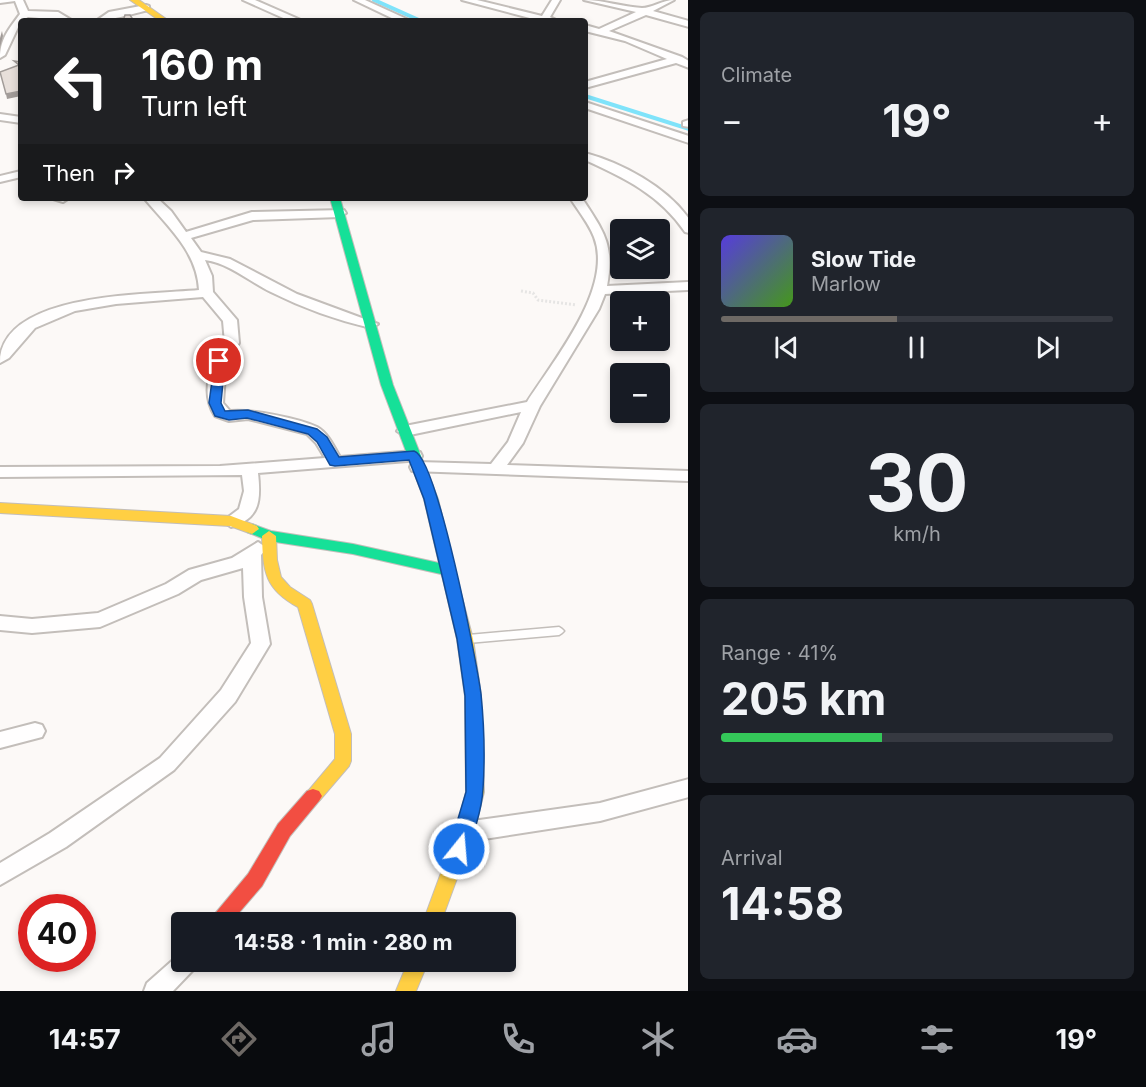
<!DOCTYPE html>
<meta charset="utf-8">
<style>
:root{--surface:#171b24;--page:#20242c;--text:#f1f3f6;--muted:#9ea1a6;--line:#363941;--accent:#6e6965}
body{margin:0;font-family:Inter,sans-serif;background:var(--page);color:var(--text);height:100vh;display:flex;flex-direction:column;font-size:22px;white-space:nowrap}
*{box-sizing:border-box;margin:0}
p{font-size:20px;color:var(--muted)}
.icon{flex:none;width:33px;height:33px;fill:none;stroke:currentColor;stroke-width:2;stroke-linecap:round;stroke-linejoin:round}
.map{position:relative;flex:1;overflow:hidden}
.side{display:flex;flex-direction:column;gap:12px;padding:12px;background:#0d0f14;width:458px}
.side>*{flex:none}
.hud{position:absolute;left:18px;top:18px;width:570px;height:183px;border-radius:6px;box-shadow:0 3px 9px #0003;background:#202124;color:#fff;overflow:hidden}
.tools{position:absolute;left:610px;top:219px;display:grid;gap:12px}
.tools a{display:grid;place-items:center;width:60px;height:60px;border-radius:6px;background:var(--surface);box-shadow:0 3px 9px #0003;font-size:30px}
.speed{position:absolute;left:18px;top:894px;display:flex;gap:12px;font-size:30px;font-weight:700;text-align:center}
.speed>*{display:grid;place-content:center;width:78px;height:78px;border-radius:50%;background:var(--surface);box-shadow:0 3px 9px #0003;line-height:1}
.speed .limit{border:9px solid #d22;background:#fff;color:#111}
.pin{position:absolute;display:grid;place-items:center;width:51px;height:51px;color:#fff;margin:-26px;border:3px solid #fff;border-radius:50%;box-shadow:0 2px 6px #0007}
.me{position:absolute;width:66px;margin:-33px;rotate:17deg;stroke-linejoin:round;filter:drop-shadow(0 0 4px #0008)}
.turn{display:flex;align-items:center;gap:21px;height:126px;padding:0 24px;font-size:27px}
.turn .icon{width:78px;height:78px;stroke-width:2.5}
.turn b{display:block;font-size:42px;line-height:51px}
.then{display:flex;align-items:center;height:57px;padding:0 24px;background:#0003;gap:12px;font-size:22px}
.big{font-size:45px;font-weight:700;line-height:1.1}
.side .widget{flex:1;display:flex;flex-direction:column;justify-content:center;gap:9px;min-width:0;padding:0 21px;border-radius:9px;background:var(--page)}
.side .dial{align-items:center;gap:0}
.dial b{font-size:78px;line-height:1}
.song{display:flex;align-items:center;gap:18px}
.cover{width:72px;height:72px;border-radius:9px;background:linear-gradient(135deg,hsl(250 70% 55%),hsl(100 70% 35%))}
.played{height:6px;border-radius:3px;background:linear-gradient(90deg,var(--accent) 45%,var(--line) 45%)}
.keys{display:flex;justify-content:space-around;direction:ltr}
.heat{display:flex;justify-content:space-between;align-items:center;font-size:33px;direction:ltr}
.charge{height:9px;border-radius:4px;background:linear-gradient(90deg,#34c759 41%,var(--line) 0)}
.trip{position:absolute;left:171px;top:912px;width:345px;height:60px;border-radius:6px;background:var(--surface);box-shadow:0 3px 9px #0003;font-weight:700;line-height:60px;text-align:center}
.dock{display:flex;height:96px;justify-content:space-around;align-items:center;background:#090b0e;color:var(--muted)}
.dock .icon{width:42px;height:42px}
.dock .on{color:var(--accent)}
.dock b{font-size:27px;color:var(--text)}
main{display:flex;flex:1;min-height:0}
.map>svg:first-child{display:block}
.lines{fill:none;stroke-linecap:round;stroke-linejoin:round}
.stream{stroke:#7fe3fa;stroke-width:4}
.lane-casing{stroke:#c3beba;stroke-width:3}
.street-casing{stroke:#c3beba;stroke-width:4}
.fast-casing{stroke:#c3beba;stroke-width:2}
.slow-casing{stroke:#c3beba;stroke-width:2}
.jam-casing{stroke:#c3beba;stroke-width:2}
.path{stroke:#e6e5e4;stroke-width:3;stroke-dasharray:2 2;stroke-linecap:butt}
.lane{fill:#fffefe;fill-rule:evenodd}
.street{fill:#fffefe;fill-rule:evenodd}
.fast{fill:#16e098;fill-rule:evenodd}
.slow{fill:#ffcf43;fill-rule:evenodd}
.jam{fill:#f24e42;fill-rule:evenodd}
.shaded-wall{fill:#a29c99}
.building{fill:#e7dfda;stroke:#a29c99;stroke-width:1.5}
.route{fill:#1a73e8;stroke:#114b97;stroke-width:1.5}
</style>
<main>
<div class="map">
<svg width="689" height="991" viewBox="0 0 689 991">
<rect width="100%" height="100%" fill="#fcf9f7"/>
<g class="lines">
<g class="stream">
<path d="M374 0 421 21"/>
<path d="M585 96 689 129"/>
</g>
<defs>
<path id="lane" d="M559 627 562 629 564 631 562 633 559 635 468 643 465 642 463 639 465 636 468 635Z"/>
<g id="street">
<path d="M0 0H23L28 11 58 12 73 21 28 17 21 21 5 55 0 58C0 39 9 29 20 14L15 1 0 3Z"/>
<path d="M243 0H255L303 21H290Z"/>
<path d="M354 0H365L411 21H398Z"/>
<path d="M462 0H477L542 16 552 0H560L550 17 558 21H541Z"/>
<path d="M584 0C604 0 622 7 642 8 652 8 663 0 674 0L653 11 689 21V27L646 15 609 31 682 57 689 61V68L676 63 585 88V82L667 59 625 41 585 31V25L599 29 636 12Z"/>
<path d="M146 5 149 6V10C135 13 108 21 96 21L109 12Z"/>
<path d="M585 102 689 136V143L585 108Z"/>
<path d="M0 114 21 117V123L0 120Z"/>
<path d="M689 120V127L683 126V122Z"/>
<path d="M585 153C622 163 667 187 689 219V233L685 232C660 195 625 178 585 160Z"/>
<path d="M21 171V177L0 182V176Z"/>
<path d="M50 198H69L63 202Z"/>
<path d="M144 198H157L171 211 186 232 252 212 344 210 346 213 340 217 253 220 191 238 201 252 230 259 297 294 378 324 371 328C336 320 303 308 271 292 250 282 229 263 205 260L212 276 213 292 237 320 239 343 226 361 223 403 230 411C251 409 298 418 317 427 328 433 334 447 340 457L414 451 420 452 422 456 420 460 258 473C261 500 260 519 231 527L223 521 239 509 244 491 242 475 0 477V467L220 466 325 458 316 443 307 434 248 419 229 421 215 416C200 393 210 363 225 343L223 321 203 297 116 304 75 311 35 328 9 358 0 363C0 291 151 295 199 290 197 251 167 226 144 198Z"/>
<path d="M570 198H582C603 231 615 244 607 286L689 282V290L605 294 599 309 540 406 523 443 507 465 689 471V481L412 471 410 467 412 463 418 462 491 464 508 442 521 412 405 436 397 431 405 426 527 402C553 361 614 288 594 237 589 224 578 210 570 198Z"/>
<path d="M258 542 267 548 261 555 262 597 270 644 235 702 174 770 66 847 0 885V863L50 833 160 758 221 690 251 643 244 597 243 568 201 580 178 594 100 627 32 633 0 630V616L32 619 98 613 166 584 189 570 232 558Z"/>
<path d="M35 723 42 725 45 731 42 737 0 748V732Z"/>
<path d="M689 779V797L600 821 465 842 457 839 454 832 457 825 465 822 600 803Z"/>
<path d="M182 952V962H197L193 970 173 991H144L147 983Z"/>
</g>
<path id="fast" d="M330 198H340L393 385 438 499 456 575 454 579H444L441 574 353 554 269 541 247 532 245 529 252 524 271 531 353 544 439 563 424 499 381 385Z"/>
<g id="slow">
<path d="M130 0H139L169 21H160Z"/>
<path d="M0 503 231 516 257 526 259 529 252 534 230 526 0 513Z"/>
<path d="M269 531 276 536 277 560 281 577 290 587 310 600 312 604 351 734V761L349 766 319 801 313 803 307 801 304 796 335 759V734L298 607C265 589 263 572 262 536Z"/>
<path d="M449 570 454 571 456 575 473 639 481 696 484 792 474 832 441 922H423L456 832 466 792 465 696 457 639 442 575 444 571Z"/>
<path d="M408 962H428L416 991H396Z"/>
</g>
<path id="jam" d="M313 789 319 791 322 796 319 801 290 836 262 886 231 922H211L213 916 248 874 278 824 307 791Z"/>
</defs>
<use href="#lane" class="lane-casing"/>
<use href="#street" class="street-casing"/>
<use href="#fast" class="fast-casing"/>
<use href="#slow" class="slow-casing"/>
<use href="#jam" class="jam-casing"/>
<path class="path" d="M521 291 533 293 538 300 576 305"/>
<use href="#lane" class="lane"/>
<use href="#street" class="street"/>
<use href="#fast" class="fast"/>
<use href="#slow" class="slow"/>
<use href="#jam" class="jam"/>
</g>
<g class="shaded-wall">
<path d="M2 31 3 36 0 47V38Z"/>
<path d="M21 91V96L7 99 6 94Z"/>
</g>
<g class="building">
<path d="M125 15H130L134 21H123Z"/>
<path d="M14 61 21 62V91L6 94 0 72 19 65Z"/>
</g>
<path class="route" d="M215 359 225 361 221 403 225 411 248 410 317 429 327 437 339 457 414 451C437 457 477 663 481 694 484 724 485 759 483 789 482 809 473 837 465 855L459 857 452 855 449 849 466 792 465 696 457 639 424 499 409 460 335 466 330 465 317 442 308 434 247 418 229 420 215 416 209 403Z"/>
</svg>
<div class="tools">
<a><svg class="icon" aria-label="layers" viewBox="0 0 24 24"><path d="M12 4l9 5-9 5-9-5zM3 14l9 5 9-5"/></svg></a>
<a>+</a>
<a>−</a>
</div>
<div class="speed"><div class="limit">40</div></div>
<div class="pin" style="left:219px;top:361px;background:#d93025"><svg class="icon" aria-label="arrive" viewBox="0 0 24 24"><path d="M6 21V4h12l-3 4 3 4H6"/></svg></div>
<svg class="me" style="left:459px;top:849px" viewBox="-20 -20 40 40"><circle r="17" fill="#1a73e8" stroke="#fff" stroke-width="3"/><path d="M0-11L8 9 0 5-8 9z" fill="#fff"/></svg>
<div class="trip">14:58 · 1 min · 280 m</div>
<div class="hud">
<div class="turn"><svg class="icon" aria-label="left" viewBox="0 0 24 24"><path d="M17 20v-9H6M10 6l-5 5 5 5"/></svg><div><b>160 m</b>Turn left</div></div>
<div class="then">Then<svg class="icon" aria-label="right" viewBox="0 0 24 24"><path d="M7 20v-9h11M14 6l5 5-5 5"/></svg></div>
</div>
</div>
<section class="side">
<div class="widget"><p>Climate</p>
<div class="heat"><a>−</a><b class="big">19°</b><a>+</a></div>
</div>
<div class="widget">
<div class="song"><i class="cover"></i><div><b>Slow Tide</b><p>Marlow</p></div></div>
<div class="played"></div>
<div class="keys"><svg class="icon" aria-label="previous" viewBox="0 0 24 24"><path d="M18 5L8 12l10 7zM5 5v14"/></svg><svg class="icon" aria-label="pause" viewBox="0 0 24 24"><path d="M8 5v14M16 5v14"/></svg><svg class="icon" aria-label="next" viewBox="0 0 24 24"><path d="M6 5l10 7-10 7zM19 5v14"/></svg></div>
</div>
<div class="widget dial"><b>30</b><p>km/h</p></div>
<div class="widget"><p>Range · 41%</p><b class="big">205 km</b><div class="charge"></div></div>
<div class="widget"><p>Arrival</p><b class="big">14:58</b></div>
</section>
</main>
<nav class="dock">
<b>14:57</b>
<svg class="icon on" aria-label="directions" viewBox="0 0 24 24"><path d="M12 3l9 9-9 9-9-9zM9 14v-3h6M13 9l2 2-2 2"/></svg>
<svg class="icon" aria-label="music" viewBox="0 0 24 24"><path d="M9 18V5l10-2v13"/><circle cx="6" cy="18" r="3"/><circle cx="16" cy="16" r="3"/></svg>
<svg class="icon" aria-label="phone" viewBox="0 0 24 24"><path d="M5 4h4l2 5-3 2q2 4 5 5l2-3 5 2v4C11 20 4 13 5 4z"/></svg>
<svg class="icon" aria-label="climate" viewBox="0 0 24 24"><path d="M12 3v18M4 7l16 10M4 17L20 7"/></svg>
<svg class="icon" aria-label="car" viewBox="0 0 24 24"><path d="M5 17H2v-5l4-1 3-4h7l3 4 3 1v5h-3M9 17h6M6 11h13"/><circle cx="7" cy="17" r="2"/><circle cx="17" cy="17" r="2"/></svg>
<svg class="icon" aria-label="filters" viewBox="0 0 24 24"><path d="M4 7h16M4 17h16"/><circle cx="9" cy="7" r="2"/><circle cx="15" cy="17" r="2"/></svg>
<b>19°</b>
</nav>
